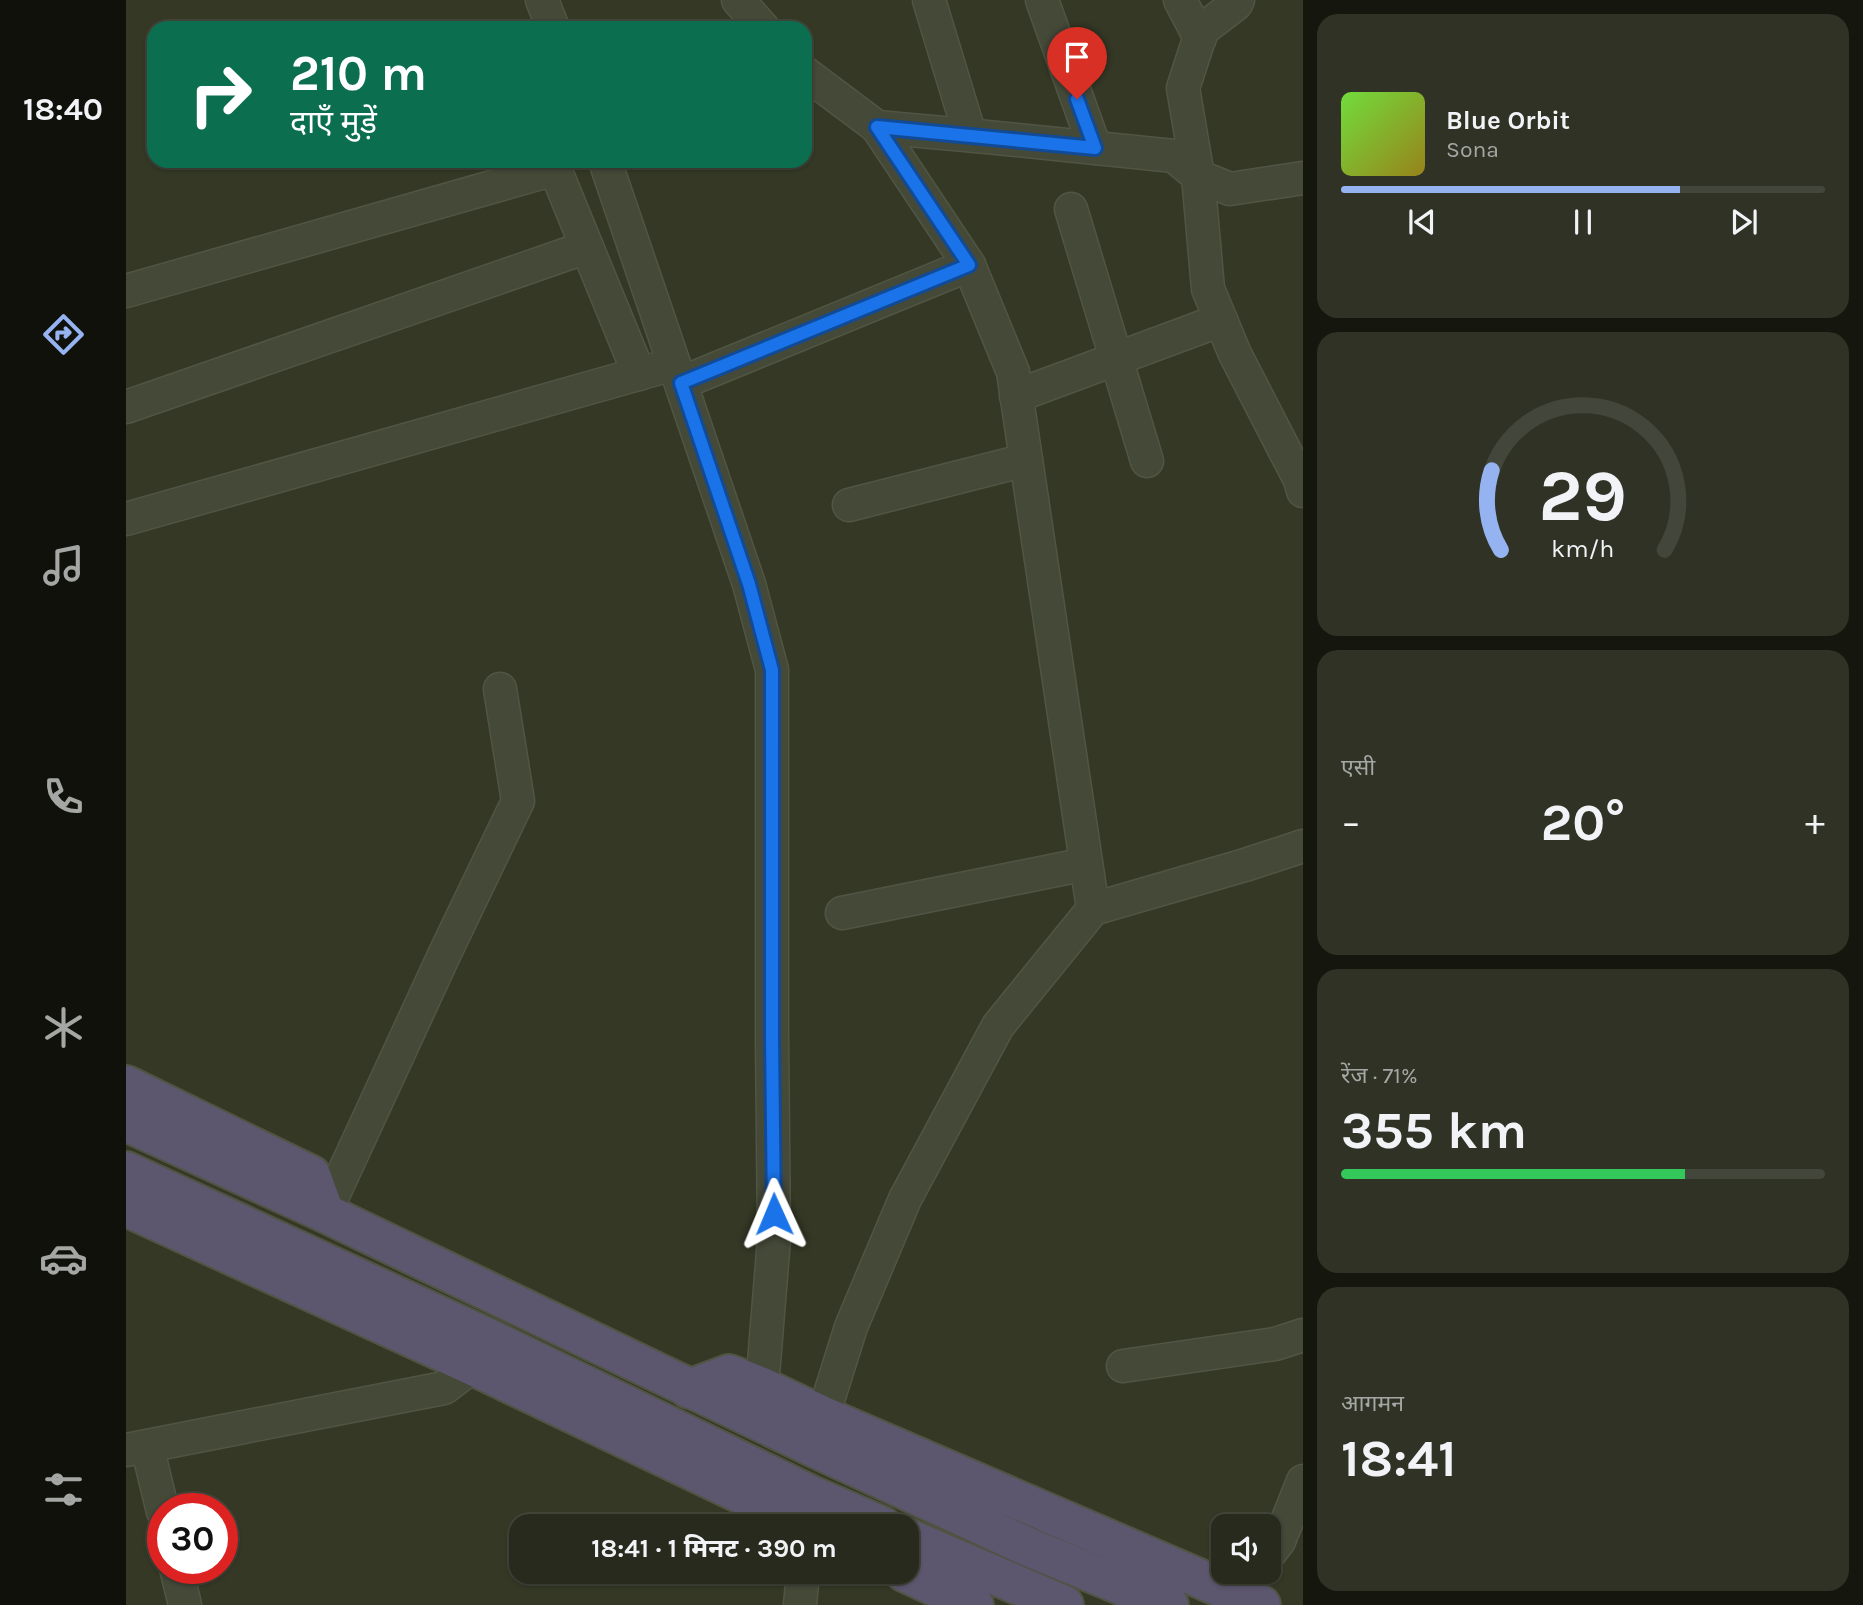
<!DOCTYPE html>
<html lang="hi">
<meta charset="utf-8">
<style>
:root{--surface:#272a1c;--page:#2f3225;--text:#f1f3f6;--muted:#a4a7a3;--line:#43463b;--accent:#95b2f1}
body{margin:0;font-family:Karla,"Noto Sans Devanagari",sans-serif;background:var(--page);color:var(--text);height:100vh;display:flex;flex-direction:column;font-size:26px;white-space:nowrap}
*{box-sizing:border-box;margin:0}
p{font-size:23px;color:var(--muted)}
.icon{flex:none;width:38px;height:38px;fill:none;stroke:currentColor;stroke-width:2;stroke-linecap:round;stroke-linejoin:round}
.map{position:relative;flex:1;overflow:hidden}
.side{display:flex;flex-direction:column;gap:14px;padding:14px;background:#15170f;width:560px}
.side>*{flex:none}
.hud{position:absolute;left:21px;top:21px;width:665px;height:147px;border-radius:21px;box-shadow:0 2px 5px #0004,0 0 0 2px var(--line);background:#0b6e4f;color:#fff;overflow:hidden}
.fabs{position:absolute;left:1085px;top:1514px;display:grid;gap:14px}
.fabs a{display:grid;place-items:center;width:70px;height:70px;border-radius:14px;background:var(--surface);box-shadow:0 2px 5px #0004,0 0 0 2px var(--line);font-size:35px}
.speed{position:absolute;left:21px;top:1493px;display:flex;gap:14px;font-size:35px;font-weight:700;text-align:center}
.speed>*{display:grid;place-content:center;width:91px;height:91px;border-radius:50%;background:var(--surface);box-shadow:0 2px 5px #0004,0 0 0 2px var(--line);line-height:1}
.speed .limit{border:10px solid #d22;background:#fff;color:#111}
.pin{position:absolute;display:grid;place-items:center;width:60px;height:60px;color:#fff;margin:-72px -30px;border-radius:50% 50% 50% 0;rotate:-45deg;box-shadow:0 0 7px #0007}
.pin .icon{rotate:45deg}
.me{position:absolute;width:77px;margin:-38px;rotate:359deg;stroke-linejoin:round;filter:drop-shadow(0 0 5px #0008)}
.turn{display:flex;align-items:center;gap:24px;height:147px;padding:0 28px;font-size:32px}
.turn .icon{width:91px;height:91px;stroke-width:2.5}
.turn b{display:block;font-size:49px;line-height:60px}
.big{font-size:52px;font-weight:700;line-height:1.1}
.side .card{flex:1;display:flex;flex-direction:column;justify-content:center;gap:10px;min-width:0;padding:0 24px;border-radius:21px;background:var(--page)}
.side .dial{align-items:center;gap:0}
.dial svg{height:182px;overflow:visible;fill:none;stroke:var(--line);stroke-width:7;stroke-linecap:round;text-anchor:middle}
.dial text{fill:var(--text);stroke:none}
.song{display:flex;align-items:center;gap:21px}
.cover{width:84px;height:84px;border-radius:10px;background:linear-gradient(135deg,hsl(100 70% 55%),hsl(50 70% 35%))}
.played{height:7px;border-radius:4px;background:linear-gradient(90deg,var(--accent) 70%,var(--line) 70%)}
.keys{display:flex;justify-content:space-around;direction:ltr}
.heat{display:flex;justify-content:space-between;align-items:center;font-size:38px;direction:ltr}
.charge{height:10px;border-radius:5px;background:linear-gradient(90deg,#34c759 71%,var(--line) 0)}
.trip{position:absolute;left:383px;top:1514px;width:410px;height:70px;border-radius:21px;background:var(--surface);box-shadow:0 2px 5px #0004,0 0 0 2px var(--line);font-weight:700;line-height:70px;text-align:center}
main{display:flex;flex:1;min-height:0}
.dock{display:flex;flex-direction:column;width:126px;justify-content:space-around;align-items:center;background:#10110b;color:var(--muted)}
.dock .icon{width:49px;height:49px}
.dock .active{color:var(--accent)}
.dock b{font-size:32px;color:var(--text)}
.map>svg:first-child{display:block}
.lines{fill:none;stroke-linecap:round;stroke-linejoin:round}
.minor-casing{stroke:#515544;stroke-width:35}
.highway-casing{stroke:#505443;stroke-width:42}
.minor{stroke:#454938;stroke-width:32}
.highway{stroke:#5c566e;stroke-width:38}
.route-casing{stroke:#114b97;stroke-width:18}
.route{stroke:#1a73e8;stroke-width:12}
</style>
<main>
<nav class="dock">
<b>18:40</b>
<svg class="icon active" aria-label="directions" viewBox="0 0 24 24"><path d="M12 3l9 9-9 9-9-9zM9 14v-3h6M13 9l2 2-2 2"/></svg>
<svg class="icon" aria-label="music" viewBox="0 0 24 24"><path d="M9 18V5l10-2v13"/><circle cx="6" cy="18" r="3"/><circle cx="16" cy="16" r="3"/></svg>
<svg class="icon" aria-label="phone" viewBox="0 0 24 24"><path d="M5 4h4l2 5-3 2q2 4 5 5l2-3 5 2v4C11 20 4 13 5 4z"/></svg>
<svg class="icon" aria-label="climate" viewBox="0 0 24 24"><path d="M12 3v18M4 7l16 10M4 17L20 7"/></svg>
<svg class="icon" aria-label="car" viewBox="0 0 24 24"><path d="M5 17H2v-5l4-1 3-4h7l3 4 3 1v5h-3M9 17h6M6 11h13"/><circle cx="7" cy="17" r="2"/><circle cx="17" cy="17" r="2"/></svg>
<svg class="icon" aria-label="filters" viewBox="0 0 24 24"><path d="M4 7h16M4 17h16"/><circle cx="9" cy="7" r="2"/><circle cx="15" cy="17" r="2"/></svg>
</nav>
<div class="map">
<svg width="1177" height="1605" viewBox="0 0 1177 1605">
<rect width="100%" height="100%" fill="#343825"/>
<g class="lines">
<defs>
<g id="minor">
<path d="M416 0 427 28"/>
<path d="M612 0 637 28"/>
<path d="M803 0 844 135"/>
<path d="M916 0 969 148"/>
<path d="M1054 0 1074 38"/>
<path d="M1112 0 1110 4 1076 30 1057 88 1072 176 1082 289 1109 354 1174 480 1177 491"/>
<path d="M679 73 751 127 861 137 1048 156 1072 176 1104 189 1177 178"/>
<path d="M751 127 843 265 887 372 967 909"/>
<path d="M479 161 623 584 646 670V1038L648 1239 636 1387"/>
<path d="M945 209 1021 461"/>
<path d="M0 291 429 169 513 374"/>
<path d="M555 383 843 265"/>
<path d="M890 396 1095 320"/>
<path d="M0 407 461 247"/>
<path d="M723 505 900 460"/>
<path d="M0 519 530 369"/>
<path d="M716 913 960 864"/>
<path d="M199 1213 319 953 392 801 374 689"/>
<path d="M997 1366 1149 1344 1177 1335"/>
<path d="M697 1416 725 1327 779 1199 872 1026 967 909 1119 865 1177 846"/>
<path d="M21 1446 37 1512"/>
<path d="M0 1450 318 1388 347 1366"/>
<path d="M1143 1554 1153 1541 1177 1481"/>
<path d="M50 1568 59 1605"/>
<path d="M1112 1596 1130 1572"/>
<path d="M674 1605 677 1572"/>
</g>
<g id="highway">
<path d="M0 1085 185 1175 199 1213"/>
<path d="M0 1122 199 1213 691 1449 900 1546 1043 1605"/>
<path d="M0 1171 362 1338 685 1495 756 1526"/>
<path d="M0 1207 347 1366 682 1526"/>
<path d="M563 1389 603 1374 636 1387 697 1416 1135 1605"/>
<path d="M780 1537 938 1605"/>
<path d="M778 1572 848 1605"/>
</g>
</defs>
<use href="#minor" class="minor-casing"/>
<use href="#highway" class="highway-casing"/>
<use href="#minor" class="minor"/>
<use href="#highway" class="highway"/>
</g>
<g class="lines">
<defs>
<path id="route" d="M648 1214 646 1038V670L623 584 555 383 843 265 751 127 969 148 951 99"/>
</defs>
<use href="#route" class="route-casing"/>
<use href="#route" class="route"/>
</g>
</svg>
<div class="fabs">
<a><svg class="icon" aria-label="sound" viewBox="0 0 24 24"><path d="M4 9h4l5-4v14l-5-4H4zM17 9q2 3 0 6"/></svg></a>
</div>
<div class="speed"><div class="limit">30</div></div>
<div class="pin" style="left:951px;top:99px;background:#d93025"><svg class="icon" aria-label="arrive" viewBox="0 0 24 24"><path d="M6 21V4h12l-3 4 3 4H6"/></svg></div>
<svg class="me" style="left:648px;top:1214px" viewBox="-20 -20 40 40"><path d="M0-17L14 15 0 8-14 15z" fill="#1a73e8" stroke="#fff" stroke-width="4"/></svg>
<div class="trip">18:41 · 1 मिनट · 390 m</div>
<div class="hud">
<div class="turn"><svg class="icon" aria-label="right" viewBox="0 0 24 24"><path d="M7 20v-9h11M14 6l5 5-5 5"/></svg><div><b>210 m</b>दाएँ मुड़ें</div></div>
</div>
</div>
<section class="side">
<div class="card">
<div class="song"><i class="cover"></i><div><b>Blue Orbit</b><p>Sona</p></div></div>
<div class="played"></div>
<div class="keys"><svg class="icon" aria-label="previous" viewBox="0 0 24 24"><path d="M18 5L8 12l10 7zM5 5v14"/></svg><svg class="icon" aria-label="pause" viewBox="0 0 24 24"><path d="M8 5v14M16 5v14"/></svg><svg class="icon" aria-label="next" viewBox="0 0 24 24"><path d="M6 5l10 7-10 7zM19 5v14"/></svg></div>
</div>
<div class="card dial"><svg viewBox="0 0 100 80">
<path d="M14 69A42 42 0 1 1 86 69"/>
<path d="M14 69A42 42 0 0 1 10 34" stroke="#95b2f1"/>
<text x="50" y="56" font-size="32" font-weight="700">29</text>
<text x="50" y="72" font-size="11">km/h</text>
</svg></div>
<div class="card"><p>एसी</p>
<div class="heat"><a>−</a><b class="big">20°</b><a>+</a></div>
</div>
<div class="card"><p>रेंज · 71%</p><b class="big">355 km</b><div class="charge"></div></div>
<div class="card"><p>आगमन</p><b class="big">18:41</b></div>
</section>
</main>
